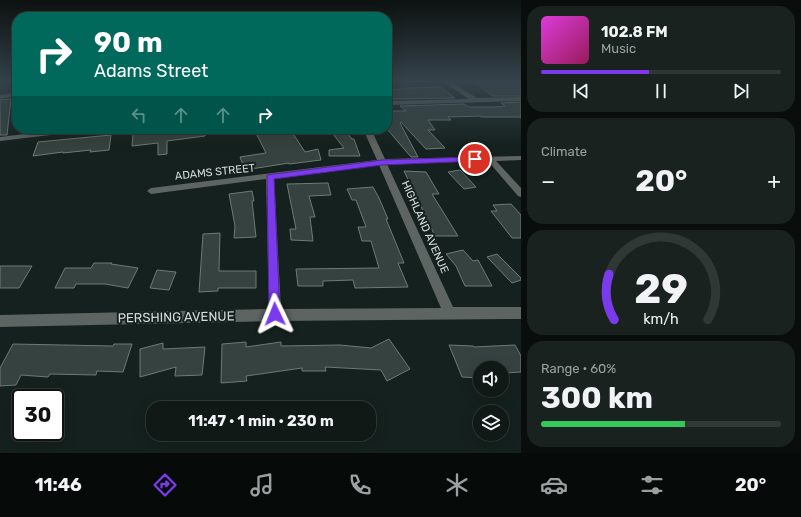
<!DOCTYPE html>
<meta charset="utf-8">
<style>
:root{--surface:#101916;--page:#19221f;--text:#f1f3f6;--muted:#9ca0a1;--line:#303835;--accent:#7c3aed}
body{margin:0;font-family:Rubik,sans-serif;background:var(--page);color:var(--text);height:100vh;display:flex;flex-direction:column;font-size:15px;white-space:nowrap}
*{box-sizing:border-box;margin:0}
p{font-size:13px;color:var(--muted)}
.icon{flex:none;width:22px;height:22px;fill:none;stroke:currentColor;stroke-width:2;stroke-linecap:round;stroke-linejoin:round}
.map{position:relative;flex:1;overflow:hidden}
.panel{display:flex;flex-direction:column;gap:6px;padding:6px;background:#090e0c;width:280px}
.panel>*{flex:none}
.top-card{position:absolute;left:12px;top:12px;width:380px;height:122px;border-radius:16px;box-shadow:0 4px 16px #0002,0 0 0 1px var(--line);background:#00695c;color:#fff;overflow:hidden}
.controls{position:absolute;left:473px;top:361px;display:grid;gap:8px}
.controls a{display:grid;place-items:center;width:36px;height:36px;border-radius:50%;background:var(--surface);box-shadow:0 4px 16px #0002,0 0 0 1px var(--line);font-size:20px}
.speed{position:absolute;left:12px;top:389px;display:flex;gap:8px;font-size:20px;font-weight:700;text-align:center}
.speed>*{display:grid;place-content:center;width:52px;height:52px;border-radius:50%;background:var(--surface);box-shadow:0 4px 16px #0002,0 0 0 1px var(--line);line-height:1}
.speed .limit{border:2px solid #111;border-radius:6px;background:#fff;color:#111}
.pin{position:absolute;display:grid;place-items:center;width:34px;height:34px;color:#fff;margin:-17px;border:2px solid #fff;border-radius:50%;box-shadow:0 1px 4px #0007}
.me{position:absolute;width:44px;margin:-22px;rotate:358deg;stroke-linejoin:round;filter:drop-shadow(0 0 3px #0008)}
.turn{display:flex;align-items:center;gap:14px;height:84px;padding:0 16px;font-size:18px}
.turn .icon{width:52px;height:52px;stroke-width:2.5}
.turn b{display:block;font-size:28px;line-height:34px}
.lanes{display:flex;align-items:center;height:38px;padding:0 16px;background:#0003;justify-content:center;gap:20px;direction:ltr}
.lanes .off{opacity:.35}
.big{font-size:30px;font-weight:700;line-height:1.1}
.panel .card{flex:1;display:flex;flex-direction:column;justify-content:center;gap:6px;min-width:0;padding:0 14px;border-radius:16px;background:var(--page)}
.panel .dial{align-items:center;gap:0}
.dial svg{height:104px;overflow:visible;fill:none;stroke:var(--line);stroke-width:7;stroke-linecap:round;text-anchor:middle}
.dial text{fill:var(--text);stroke:none}
.song{display:flex;align-items:center;gap:12px}
.cover{width:48px;height:48px;border-radius:6px;background:linear-gradient(135deg,hsl(300 70% 55%),hsl(330 70% 35%))}
.played{height:4px;border-radius:2px;background:linear-gradient(90deg,var(--accent) 45%,var(--line) 45%)}
.keys{display:flex;justify-content:space-around;direction:ltr}
.heat{display:flex;justify-content:space-between;align-items:center;font-size:22px;direction:ltr}
.charge{height:6px;border-radius:3px;background:linear-gradient(90deg,#34c759 60%,var(--line) 0)}
.trip{position:absolute;left:146px;top:401px;width:230px;height:40px;border-radius:16px;background:var(--surface);box-shadow:0 4px 16px #0002,0 0 0 1px var(--line);font-weight:700;line-height:40px;text-align:center}
.menu{display:flex;height:64px;justify-content:space-around;align-items:center;background:#060a09;color:var(--muted)}
.menu .icon{width:28px;height:28px}
.menu .active{color:var(--accent)}
.menu b{font-size:18px;color:var(--text)}
main{display:flex;flex:1;min-height:0}
.map>svg:first-child{display:block}
.building{fill:#36423f;stroke:#6d7a77}
.lines{fill:none;stroke-linecap:round;stroke-linejoin:round}
.minor{fill:#5e6462;fill-rule:evenodd}
.route{fill:#7c3aed;stroke:#51269a}
.labels{text-anchor:middle;dominant-baseline:central;stroke-width:4;stroke-linejoin:round;paint-order:stroke}
.street-label{font-size:11px;fill:#d4dbd9;stroke:#15211e}
.near-street-label{font-size:13px;fill:#d4dbd9;stroke:#15211e}
</style>
<main>
<div class="map">
<svg width="521" height="453" viewBox="0 0 521 453">
<rect width="100%" height="100%" fill="#15211e"/>
<g class="building">
<path d="M475 82H505V85L521 84V96H492Z"/>
<path d="M440 87 455 98 392 99 387 95V91L406 88Z"/>
<path d="M11 99 7 135H0V100Z"/>
<path d="M521 102V118L519 117H481L480 116 448 117 451 120H428L435 130H428L445 148 426 149 401 122 400 123 418 157H411L387 129V111H406L400 106 464 104 469 107H496L505 106 501 103Z"/>
<path d="M158 129H166V130L205 129V136L167 141V154L158 155V143L132 146 133 134 158 132Z"/>
<path d="M254 129H290L305 152 318 149 321 160 289 164V163L245 170 240 157 266 153Z"/>
<path d="M329 129H344L352 139H354L360 156H329V150L344 148Z"/>
<path d="M111 135 109 150 90 152 91 150 63 153V152L33 156 38 142Z"/>
<path d="M460 170 476 187 464 189 448 172Z"/>
<path d="M404 171 426 172 439 194H432L458 236H435Z"/>
<path d="M328 183 331 195 309 196 315 217H310L313 241 291 240 290 229H296L287 184Z"/>
<path d="M373 187 379 198 388 219H386L404 263H398L408 287 355 288 353 280 323 281V286H298L296 269 379 268 371 241H362L358 227H366L356 200H352L347 189Z"/>
<path d="M252 191 254 201H252L256 237 234 238 235 226 229 194Z"/>
<path d="M511 204 521 215V238H512L491 211H497L493 205Z"/>
<path d="M220 233 219 271H256V288H218V291L199 292 203 234Z"/>
<path d="M463 250 473 261 478 260 492 286H465L456 266 446 254Z"/>
<path d="M497 254 521 278V280L512 283 487 257Z"/>
<path d="M94 263H112L111 264 138 268 128 288 105 284H76L74 288H55L65 268H91Z"/>
<path d="M0 266H32L19 288H0Z"/>
<path d="M157 270 176 272 169 290 150 288Z"/>
<path d="M389 339 410 369 387 381 381 370 325 367 326 371H302V368L246 376 247 381 221 383 222 344 246 342V347L281 342V346L340 345 371 348Z"/>
<path d="M163 343V349L205 347 202 375 175 376 176 367 140 377V349Z"/>
<path d="M13 344 113 346 114 344H132L123 372 97 371 96 375 50 374 48 377 21 375 16 385 0 386V368Z"/>
<path d="M449 345 473 346 474 347 515 345 521 356V372L505 373 502 368H480V378L462 377Z"/>
</g>
<g class="lines">
<g class="minor">
<path d="M443 82H451L477 98 521 97V101L387 105V101L469 99Z"/>
<path d="M17 92V96L0 99V95Z"/>
<path d="M66 129H88L84 131 0 141V137Z"/>
<path d="M363 129H371L385 159 521 156V160L496 161 521 188V197L518 196 488 161 387 164 453 307H521V319L275 321 0 327V315L269 309 266 179 151 194 147 191 151 188 377 160ZM379 165 441 308 281 309 274 178Z"/>
</g>
</g>
<linearGradient id="sky" x2="0" y2="1"><stop stop-color="#0c1210"/><stop offset="0.56" stop-color="#35434c"/><stop offset="1" stop-color="#35434c" stop-opacity="0"/></linearGradient>
<rect width="521" height="146" fill="url(#sky)"/>
<path class="route" d="M475 157 478 159 477 161 382 165 274 179 280 314 279 318 275 320 271 318 269 314 267 175 382 160Z"/>
<g class="labels">
<g class="street-label">
<text transform="translate(215 172) rotate(-6)">ADAMS STREET</text>
<text transform="translate(425 227) rotate(66)">HIGHLAND AVENUE</text>
</g>
<g class="near-street-label">
<text transform="translate(176 317) rotate(-1)">PERSHING AVENUE</text>
</g>
</g>
</svg>
<div class="controls">
<a><svg class="icon" aria-label="sound" viewBox="0 0 24 24"><path d="M4 9h4l5-4v14l-5-4H4zM17 9q2 3 0 6"/></svg></a>
<a><svg class="icon" aria-label="layers" viewBox="0 0 24 24"><path d="M12 4l9 5-9 5-9-5zM3 14l9 5 9-5"/></svg></a>
</div>
<div class="speed"><div class="limit">30</div></div>
<div class="pin" style="left:475px;top:159px;background:#d93025"><svg class="icon" aria-label="arrive" viewBox="0 0 24 24"><path d="M6 21V4h12l-3 4 3 4H6"/></svg></div>
<svg class="me" style="left:275px;top:314px" viewBox="-20 -20 40 40"><path d="M0-17L14 15 0 8-14 15z" fill="#7c3aed" stroke="#fff" stroke-width="4"/></svg>
<div class="trip">11:47 · 1 min · 230 m</div>
<div class="top-card">
<div class="turn"><svg class="icon" aria-label="right" viewBox="0 0 24 24"><path d="M7 20v-9h11M14 6l5 5-5 5"/></svg><div><b>90 m</b>Adams Street</div></div>
<div class="lanes"><svg class="icon off" aria-label="left" viewBox="0 0 24 24"><path d="M17 20v-9H6M10 6l-5 5 5 5"/></svg><svg class="icon off" aria-label="ahead" viewBox="0 0 24 24"><path d="M12 20V5M6 11l6-6 6 6"/></svg><svg class="icon off" aria-label="ahead" viewBox="0 0 24 24"><path d="M12 20V5M6 11l6-6 6 6"/></svg><svg class="icon" aria-label="right" viewBox="0 0 24 24"><path d="M7 20v-9h11M14 6l5 5-5 5"/></svg></div>
</div>
</div>
<section class="panel">
<div class="card">
<div class="song"><i class="cover"></i><div><b>102.8 FM</b><p>Music</p></div></div>
<div class="played"></div>
<div class="keys"><svg class="icon" aria-label="previous" viewBox="0 0 24 24"><path d="M18 5L8 12l10 7zM5 5v14"/></svg><svg class="icon" aria-label="pause" viewBox="0 0 24 24"><path d="M8 5v14M16 5v14"/></svg><svg class="icon" aria-label="next" viewBox="0 0 24 24"><path d="M6 5l10 7-10 7zM19 5v14"/></svg></div>
</div>
<div class="card"><p>Climate</p>
<div class="heat"><a>−</a><b class="big">20°</b><a>+</a></div>
</div>
<div class="card dial"><svg viewBox="0 0 100 80">
<path d="M14 69A42 42 0 1 1 86 69"/>
<path d="M14 69A42 42 0 0 1 10 34" stroke="#7c3aed"/>
<text x="50" y="56" font-size="32" font-weight="700">29</text>
<text x="50" y="72" font-size="11">km/h</text>
</svg></div>
<div class="card"><p>Range · 60%</p><b class="big">300 km</b><div class="charge"></div></div>
</section>
</main>
<nav class="menu">
<b>11:46</b>
<svg class="icon active" aria-label="directions" viewBox="0 0 24 24"><path d="M12 3l9 9-9 9-9-9zM9 14v-3h6M13 9l2 2-2 2"/></svg>
<svg class="icon" aria-label="music" viewBox="0 0 24 24"><path d="M9 18V5l10-2v13"/><circle cx="6" cy="18" r="3"/><circle cx="16" cy="16" r="3"/></svg>
<svg class="icon" aria-label="phone" viewBox="0 0 24 24"><path d="M5 4h4l2 5-3 2q2 4 5 5l2-3 5 2v4C11 20 4 13 5 4z"/></svg>
<svg class="icon" aria-label="climate" viewBox="0 0 24 24"><path d="M12 3v18M4 7l16 10M4 17L20 7"/></svg>
<svg class="icon" aria-label="car" viewBox="0 0 24 24"><path d="M5 17H2v-5l4-1 3-4h7l3 4 3 1v5h-3M9 17h6M6 11h13"/><circle cx="7" cy="17" r="2"/><circle cx="17" cy="17" r="2"/></svg>
<svg class="icon" aria-label="filters" viewBox="0 0 24 24"><path d="M4 7h16M4 17h16"/><circle cx="9" cy="7" r="2"/><circle cx="15" cy="17" r="2"/></svg>
<b>20°</b>
</nav>
